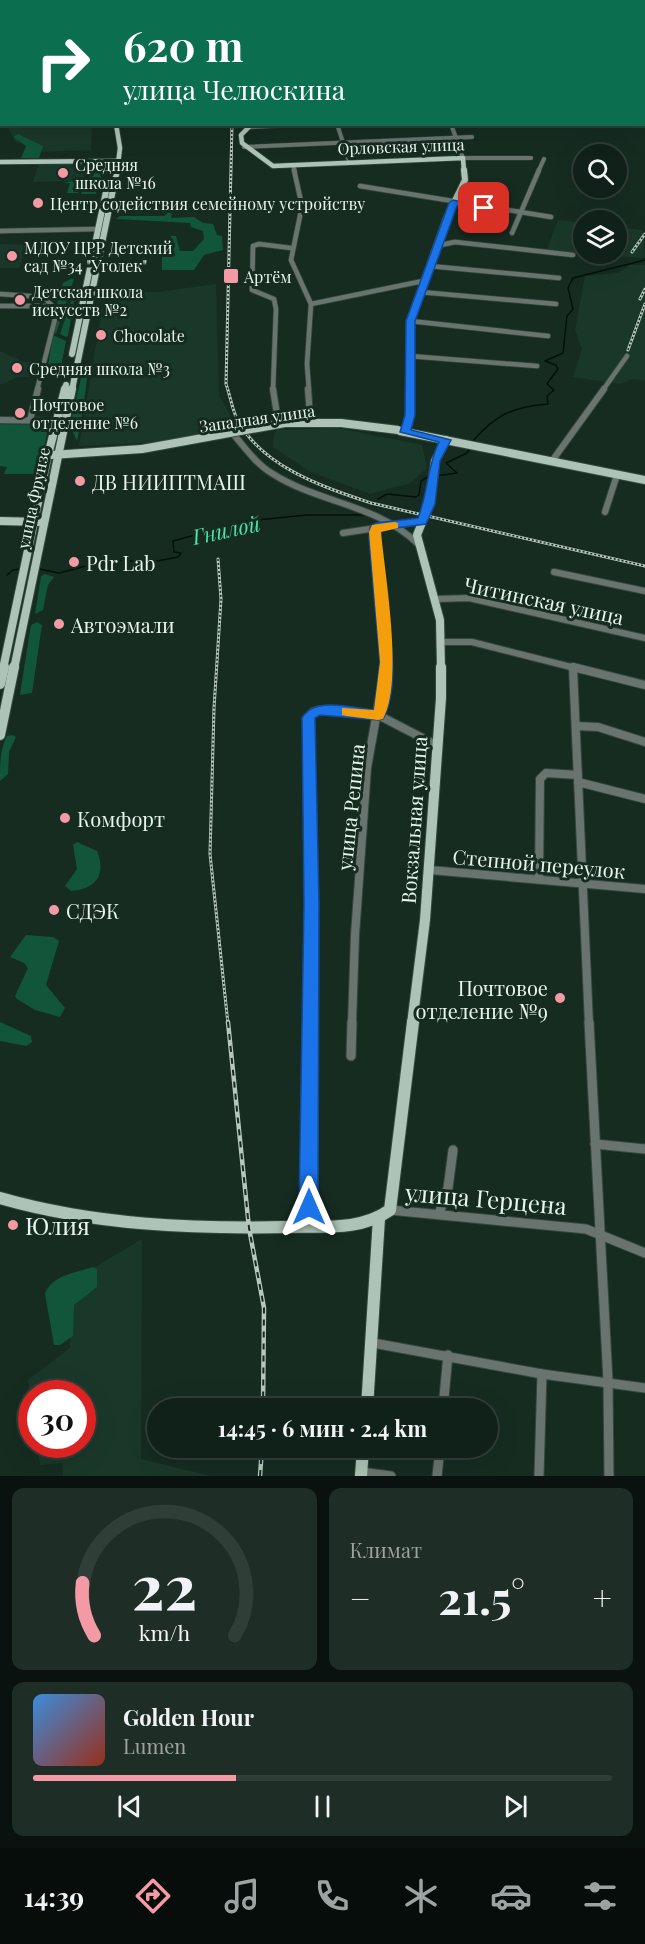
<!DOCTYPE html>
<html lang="ru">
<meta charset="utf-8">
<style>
:root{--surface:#102119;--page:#1e2e26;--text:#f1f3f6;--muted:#9ca3a2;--line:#303e38;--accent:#f49aa5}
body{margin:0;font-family:"Playfair Display",serif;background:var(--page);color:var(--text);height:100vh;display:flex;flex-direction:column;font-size:22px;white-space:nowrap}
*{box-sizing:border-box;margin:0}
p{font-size:20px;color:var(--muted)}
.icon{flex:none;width:33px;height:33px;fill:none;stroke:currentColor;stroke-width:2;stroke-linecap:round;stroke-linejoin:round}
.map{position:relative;height:1476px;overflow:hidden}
.details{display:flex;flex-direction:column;gap:12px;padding:12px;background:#09120e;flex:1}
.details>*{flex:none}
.banner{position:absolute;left:0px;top:0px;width:645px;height:126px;box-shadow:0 6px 24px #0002,0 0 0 2px var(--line);background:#0b6e4f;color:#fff;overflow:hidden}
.buttons{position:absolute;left:573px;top:144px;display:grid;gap:12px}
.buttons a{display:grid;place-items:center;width:54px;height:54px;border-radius:50%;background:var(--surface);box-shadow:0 6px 24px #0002,0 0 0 2px var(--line);font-size:30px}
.speed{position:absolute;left:18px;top:1380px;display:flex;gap:12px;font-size:30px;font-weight:700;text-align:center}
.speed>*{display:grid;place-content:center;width:78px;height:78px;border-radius:50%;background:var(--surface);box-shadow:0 6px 24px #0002,0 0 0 2px var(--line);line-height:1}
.speed .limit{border:9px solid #d22;background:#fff;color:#111}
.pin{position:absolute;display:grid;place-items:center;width:51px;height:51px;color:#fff;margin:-26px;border-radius:12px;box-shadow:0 3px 9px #0006}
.me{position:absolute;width:66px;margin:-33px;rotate:0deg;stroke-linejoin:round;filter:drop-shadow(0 0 4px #0008)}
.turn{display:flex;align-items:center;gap:21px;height:126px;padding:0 24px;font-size:27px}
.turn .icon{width:78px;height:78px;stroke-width:2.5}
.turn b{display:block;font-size:42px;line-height:51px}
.big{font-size:45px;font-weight:700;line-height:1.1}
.details .card{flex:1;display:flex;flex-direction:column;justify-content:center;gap:9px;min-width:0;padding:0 21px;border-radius:12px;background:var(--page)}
.details .dial{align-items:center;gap:0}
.dial svg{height:156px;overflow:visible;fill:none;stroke:var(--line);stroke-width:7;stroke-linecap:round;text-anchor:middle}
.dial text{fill:var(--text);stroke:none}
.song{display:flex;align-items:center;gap:18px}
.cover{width:72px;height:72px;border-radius:9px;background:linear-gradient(135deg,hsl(210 70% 55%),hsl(10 70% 35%))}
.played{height:6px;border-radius:3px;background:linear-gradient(90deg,var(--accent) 35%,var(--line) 35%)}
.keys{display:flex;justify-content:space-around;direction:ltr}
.heat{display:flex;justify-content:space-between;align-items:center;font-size:33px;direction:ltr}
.details .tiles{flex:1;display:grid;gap:12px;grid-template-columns:1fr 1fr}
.card:last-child{grid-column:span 2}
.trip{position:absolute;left:147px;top:1398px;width:351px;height:60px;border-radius:30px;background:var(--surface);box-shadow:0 6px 24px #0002,0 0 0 2px var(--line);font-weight:700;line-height:60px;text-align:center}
.dock{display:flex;height:96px;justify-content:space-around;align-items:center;background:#060d0a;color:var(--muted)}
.dock .icon{width:42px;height:42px}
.dock .on{color:var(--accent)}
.dock b{font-size:27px;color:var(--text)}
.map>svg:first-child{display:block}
.built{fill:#1a382a}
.green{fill:#11553a}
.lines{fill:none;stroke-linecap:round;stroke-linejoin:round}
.stream{stroke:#04110b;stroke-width:1.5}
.minor-far4-casing{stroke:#33483e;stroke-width:5}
.minor-far3-casing{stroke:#33483e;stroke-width:6}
.minor-far2-casing{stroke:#33483e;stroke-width:8}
.minor-far1-casing{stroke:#33483e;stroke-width:10}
.minor-casing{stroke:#33483e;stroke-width:11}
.major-far4-casing{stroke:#33483e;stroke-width:6}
.major-far3-casing{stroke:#33483e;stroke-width:8}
.major-far2-casing{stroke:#33483e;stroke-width:10}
.major-far1-casing{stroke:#33483e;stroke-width:12}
.major-casing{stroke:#33483e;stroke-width:14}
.minor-far4{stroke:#6a746e;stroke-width:4}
.minor-far3{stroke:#6a746e;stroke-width:4.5}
.minor-far2{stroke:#6a746e;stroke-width:6}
.minor-far1{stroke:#6a746e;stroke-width:8}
.minor{stroke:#6a746e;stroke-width:9}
.major-far4{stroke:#aec3b7;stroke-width:4.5}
.major-far3{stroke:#aec3b7;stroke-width:6}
.major-far2{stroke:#aec3b7;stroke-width:8}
.major-far1{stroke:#aec3b7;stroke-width:10}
.major{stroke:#aec3b7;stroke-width:12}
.rail-far1-casing{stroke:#b7c7be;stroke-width:3}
.rail-casing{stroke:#b7c7be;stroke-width:4.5}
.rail-far1{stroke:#162c21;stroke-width:1.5;stroke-dasharray:2;stroke-linecap:butt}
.rail{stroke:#162c21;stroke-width:2;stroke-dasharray:6;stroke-linecap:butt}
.major-bridge-casing{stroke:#33483e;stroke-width:10;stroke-linecap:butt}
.major-bridge{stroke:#aec3b7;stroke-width:8}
.route{fill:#1a73e8;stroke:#114b97;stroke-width:1.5}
.slow{fill:#f59e0b}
.poi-dot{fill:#f49aa5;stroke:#162c21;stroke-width:2}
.labels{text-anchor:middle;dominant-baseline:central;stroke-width:6;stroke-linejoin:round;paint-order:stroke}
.far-street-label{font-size:16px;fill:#e7f5ed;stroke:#162c21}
.far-poi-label{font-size:16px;fill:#e7f5ed;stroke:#162c21;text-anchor:start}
.poi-label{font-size:20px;fill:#e7f5ed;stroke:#162c21;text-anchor:start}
.street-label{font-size:20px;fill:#e7f5ed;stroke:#162c21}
.water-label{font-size:21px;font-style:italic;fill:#4be4a4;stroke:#162c21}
.near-street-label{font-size:24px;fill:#e7f5ed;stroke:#162c21}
.near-poi-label{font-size:24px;fill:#e7f5ed;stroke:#162c21;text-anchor:start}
</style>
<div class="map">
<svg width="645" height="1476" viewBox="0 0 645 1476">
<rect width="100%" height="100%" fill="#162c21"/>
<g class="built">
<path d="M40 124 92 125 91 150 37 152 36 146 16 142 8 128Z"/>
<path d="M39 164H91L88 176 70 181 33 182Z"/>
<path d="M558 220 583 223 584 254H616L617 227 643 230 645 258 585 254 547 249Z"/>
<path d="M0 244 28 245 19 268H0Z"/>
<path d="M630 265H645V381L632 379 620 384 573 377 582 349 575 330 585 276 619 273Z"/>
<path d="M216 284 219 395 237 427 161 442 79 446 105 292H158Z"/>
<path d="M0 351 23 362H36L32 377H18L0 385Z"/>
<path d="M337 428 422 445 427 468 410 483 370 494 309 471 273 447 274 434 278 430Z"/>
<path d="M142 1239 141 1459 211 1476H63L62 1463 40 1465 37 1445 82 1444V1394H32L31 1404 28 1380 70 1348 72 1281Z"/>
</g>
<g class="green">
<path d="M18 134 43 146 39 158H21L26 146 13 137Z"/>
<path d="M96 173H102L96 194H81L83 185 80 183 78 193H67L70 183H63L89 177Z"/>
<path d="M172 210 171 218 194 217 203 223 213 224 217 235 222 236 223 250 204 255 194 270H162V245L169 244 171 236H176L180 251H193L204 239 203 231 191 227 190 223 116 219 120 216H164Z"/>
<path d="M71 279H74L56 334 54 331 61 309 57 303 63 283Z"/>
<path d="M77 284 68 336 66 337 60 334Z"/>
<path d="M55 336 66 341 61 366 46 377 53 337Z"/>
<path d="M88 372 84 401 80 402 77 409 83 410 77 441 70 426 82 373Z"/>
<path d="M0 424 49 425 38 474H4L7 467 0 466Z"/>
<path d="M45 574 54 577 48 585 43 610 35 614 41 576Z"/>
<path d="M37 622 42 625 32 693 20 695 30 630 31 625Z"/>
<path d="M13 735 16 737 9 752 8 774 0 781C0 766 0 749 7 736Z"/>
<path d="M77 842 97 851C107 876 95 889 71 891L65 886 77 869 73 845Z"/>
<path d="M26 935 53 937 59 941 46 985 65 1008 60 1017 35 1010 17 999 15 996 28 968 24 963 10 957Z"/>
<path d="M0 1022 31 1036 32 1042 26 1046 0 1041Z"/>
<path d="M93 1267 97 1269V1287L74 1305 73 1336 60 1345H54L45 1294C51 1275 76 1273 93 1267Z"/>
</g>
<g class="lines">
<g class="stream">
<path d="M450 2 452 0"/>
<path d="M473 441C496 414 513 407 548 404L547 396 554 390 547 384 558 369 556 365 545 361 563 353 567 316 573 309 568 288 573 278 645 260"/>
<path d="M436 476 457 473 446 463 467 453 470 448"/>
<path d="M378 499 387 494 416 497 419 495 421 481 429 476"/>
<path d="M39 569 59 573 109 560 152 562 178 557 181 553 174 552 173 541 246 521 307 515H368"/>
<path d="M7 575 13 570 22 569"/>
</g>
<defs>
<g id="minor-far4">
<path d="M178 2 185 0"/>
<path d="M337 124 349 161"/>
<path d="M451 124 463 158H531"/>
<path d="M248 127 314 124"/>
<path d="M244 147 472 137"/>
<path d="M293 165 295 172"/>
<path d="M538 172 544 159"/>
</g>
<g id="minor-far3">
<path d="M294 170 302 206 291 260 311 304 307 364 309 390"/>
<path d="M360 186 551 217"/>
<path d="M0 231 97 229"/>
<path d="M512 233 539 170"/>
<path d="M436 246 455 242 573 255"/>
<path d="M429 266 559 278"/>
<path d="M420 292 556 304"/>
<path d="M0 294 44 297 57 311 37 390"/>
<path d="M311 304 423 281"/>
<path d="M0 306H52"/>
<path d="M410 321 548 336"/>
<path d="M409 356 537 366"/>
<path d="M273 390 276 309 274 299 252 290 253 246 259 244 291 248"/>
<path d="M603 390 627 356"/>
</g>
<g id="minor-far2">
<path d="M273 389 278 421"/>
<path d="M308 389 310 416"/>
<path d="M0 420 57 421"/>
<path d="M30 420 38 389"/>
<path d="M234 435C246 449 257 465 273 474 319 503 376 504 417 543"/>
<path d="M552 461 604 389"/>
<path d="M605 512 617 475"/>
<path d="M376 527 386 669"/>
<path d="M343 533 422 521"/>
<path d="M554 572 645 591"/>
<path d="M436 599 469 598 645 638"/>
<path d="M442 642H472L579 669"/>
</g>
<g id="minor-far1">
<path d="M573 667 645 685"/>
<path d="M573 668 589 1024"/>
<path d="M576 726 598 727 645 742"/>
<path d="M578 782 645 799"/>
<path d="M430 870 645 889"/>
<path d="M539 879 540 779 546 773 578 775"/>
<path d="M310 1024 309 718 313 712 319 710 378 715 438 746"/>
<path d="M352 1024 355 935 367 768 385 667"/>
</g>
<g id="minor">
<path d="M589 1022 608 1381 609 1476"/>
<path d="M351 1056 352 1022"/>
<path d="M595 1144 645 1149"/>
<path d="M390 1210 586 1229 645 1253"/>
<path d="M439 1214 448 1188 453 1150"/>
<path d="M308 1227 310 1022"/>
<path d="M373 1343 542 1374 645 1388"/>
<path d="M443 1408 448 1355"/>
<path d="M361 1472 391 1476"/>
<path d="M437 1476 440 1448"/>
<path d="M539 1476 542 1374"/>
</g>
<g id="major-far4">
<path d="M116 124 120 148 117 172"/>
<path d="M252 124 241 135 242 143 273 166 463 158 464 172"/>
<path d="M0 162 118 161"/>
</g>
<g id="major-far3">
<path d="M72 354 108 182"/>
<path d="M65 390 66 385"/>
<path d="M72 390 117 170"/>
<path d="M410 390V321L446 219 465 180 464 170"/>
</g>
<g id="major-far2">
<path d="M400 431 645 480"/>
<path d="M405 432 410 415V389"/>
<path d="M51 455 142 449"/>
<path d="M0 521 40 522"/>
<path d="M3 669 48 455 65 389"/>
<path d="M14 669 72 389"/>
<path d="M441 669 440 620 417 535 429 505 435 461 446 440"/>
</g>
<g id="major-far1">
<path d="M0 684 4 667"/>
<path d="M0 735 14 667"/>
<path d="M412 1024 425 920 441 698V667"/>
</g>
<g id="major">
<path d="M0 1198C94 1225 191 1229 289 1227 324 1226 360 1231 390 1210L413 1022"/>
<path d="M367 1408 379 1218"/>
<path d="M361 1476 363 1448"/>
</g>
</defs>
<use href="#minor-far4" class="minor-far4-casing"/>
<use href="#minor-far3" class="minor-far3-casing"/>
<use href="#minor-far2" class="minor-far2-casing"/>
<use href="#minor-far1" class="minor-far1-casing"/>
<use href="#minor" class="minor-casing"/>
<use href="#major-far4" class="major-far4-casing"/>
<use href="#major-far3" class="major-far3-casing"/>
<use href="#major-far2" class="major-far2-casing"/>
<use href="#major-far1" class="major-far1-casing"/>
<use href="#major" class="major-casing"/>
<use href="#minor-far4" class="minor-far4"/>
<use href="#minor-far3" class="minor-far3"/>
<use href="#minor-far2" class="minor-far2"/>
<use href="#minor-far1" class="minor-far1"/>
<use href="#minor" class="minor"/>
<use href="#major-far4" class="major-far4"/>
<use href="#major-far3" class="major-far3"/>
<use href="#major-far2" class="major-far2"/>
<use href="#major-far1" class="major-far1"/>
<use href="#major" class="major"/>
<defs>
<g id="rail-far1">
<path d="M222 0 224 2"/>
<path d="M443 2 449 0"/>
<path d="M232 124 226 384C230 395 232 409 237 419 262 467 323 487 371 503L645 566"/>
<path d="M632 252 645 234"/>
<path d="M640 299 645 289"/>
<path d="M628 350 645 304"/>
<path d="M218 559 221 599 214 708 210 854 228 1024"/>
</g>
<g id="rail">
<path d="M228 1022 249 1228 264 1308 263 1408"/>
<path d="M260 1476 262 1448"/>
</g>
</defs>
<use href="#rail-far1" class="rail-far1-casing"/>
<use href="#rail" class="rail-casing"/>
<use href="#rail-far1" class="rail-far1"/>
<use href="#rail" class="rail"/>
<defs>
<path id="major-bridge" d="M142 449 285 423H341L398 430"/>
</defs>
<use href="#major-bridge" class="major-bridge-casing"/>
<use href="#major-bridge" class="major-bridge"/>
</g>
<path class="route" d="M453 200 488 208 484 210 457 206 415 321V415L411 430 451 440 440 461 435 504 426 524 381 530C376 582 408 673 383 719L378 720 320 715 315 718 319 904 318 1207 315 1214 309 1217 302 1214 299 1207 304 904 302 718C315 696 353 708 374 710L380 662 369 538 370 527 376 523 418 518C428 493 427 466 439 442L400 432 405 415 406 321 449 203Z"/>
<path class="slow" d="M394 522 398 523V528L381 532C385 576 404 682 383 719L378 720 347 716 342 715V708L374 710 380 662 369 532 372 525Z"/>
<g class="poi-dot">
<circle cx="63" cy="173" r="6"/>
<circle cx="38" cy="203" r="6"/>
<circle cx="12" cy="256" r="6"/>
<rect x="223" y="268" width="16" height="16" rx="3"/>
<circle cx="20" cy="300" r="6"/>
<circle cx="101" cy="335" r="6"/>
<circle cx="17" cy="368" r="6"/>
<circle cx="20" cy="413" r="6"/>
<circle cx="80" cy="481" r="6"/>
<circle cx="74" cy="562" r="6"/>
<circle cx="59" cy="624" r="6"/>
<circle cx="65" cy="818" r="6"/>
<circle cx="54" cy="910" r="6"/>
<circle cx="560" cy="998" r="6"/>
<circle cx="13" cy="1225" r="6"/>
</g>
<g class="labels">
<g class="far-street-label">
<text transform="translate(401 146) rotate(-2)">Орловская улица</text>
<text transform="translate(257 418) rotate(-8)">Западная улица</text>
<text transform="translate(33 498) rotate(-78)">улица Фрунзе</text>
</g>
<g class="far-poi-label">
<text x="75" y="164">Средняя<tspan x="75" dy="18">школа №16</tspan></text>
<text x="50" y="203">Центр содействия семейному устройству</text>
<text x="24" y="247">МДОУ ЦРР Детский<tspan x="24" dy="18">сад №34 "Уголек"</tspan></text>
<text x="244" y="276">Артём</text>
<text x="32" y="291">Детская школа<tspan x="32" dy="18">искусств №2</tspan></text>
<text x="113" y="335">Chocolate</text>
<text x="29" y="368">Средняя школа №3</text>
<text x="32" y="404">Почтовое<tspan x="32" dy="18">отделение №6</tspan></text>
</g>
<g class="poi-label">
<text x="92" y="481">ДВ НИИПТМАШ</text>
<text x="86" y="562">Pdr Lab</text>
<text x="71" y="624">Автоэмали</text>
<text x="77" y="818">Комфорт</text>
<text x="66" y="910">СДЭК</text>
<text x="548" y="987" text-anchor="end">Почтовое<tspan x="548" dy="23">отделение №9</tspan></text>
</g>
<g class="street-label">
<text transform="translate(544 600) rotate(12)">Читинская улица</text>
<text transform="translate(350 807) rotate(-84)">улица Репина</text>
<text transform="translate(413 820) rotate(-86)">Вокзальная улица</text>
<text transform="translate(539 863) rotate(5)">Степной переулок</text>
</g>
<g class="water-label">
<text transform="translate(226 529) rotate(-12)">Гнилой</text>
</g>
<g class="near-street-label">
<text transform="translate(486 1198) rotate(5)">улица Герцена</text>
</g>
<g class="near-poi-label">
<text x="25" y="1225">Юлия</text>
</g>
</g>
</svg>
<div class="buttons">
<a><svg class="icon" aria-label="search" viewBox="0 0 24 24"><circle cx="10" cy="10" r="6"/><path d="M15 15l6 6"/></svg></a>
<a><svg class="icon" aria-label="layers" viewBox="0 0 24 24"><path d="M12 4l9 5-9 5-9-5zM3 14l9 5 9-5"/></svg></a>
</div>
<div class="speed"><div class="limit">30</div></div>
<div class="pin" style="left:484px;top:208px;background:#d93025"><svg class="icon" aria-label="arrive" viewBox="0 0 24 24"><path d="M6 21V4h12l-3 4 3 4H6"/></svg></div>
<svg class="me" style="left:309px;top:1207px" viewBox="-20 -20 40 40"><path d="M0-17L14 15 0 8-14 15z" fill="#1a73e8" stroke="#fff" stroke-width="4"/></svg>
<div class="trip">14:45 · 6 мин · 2.4 km</div>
<div class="banner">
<div class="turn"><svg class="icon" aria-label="right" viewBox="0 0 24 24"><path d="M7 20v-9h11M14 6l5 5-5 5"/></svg><div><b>620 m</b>улица Челюскина</div></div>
</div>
</div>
<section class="details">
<div class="tiles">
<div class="card dial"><svg viewBox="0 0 100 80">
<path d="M14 69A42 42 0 1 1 86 69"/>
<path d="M14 69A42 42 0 0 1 8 42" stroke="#f49aa5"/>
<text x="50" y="56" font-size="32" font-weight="700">22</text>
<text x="50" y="72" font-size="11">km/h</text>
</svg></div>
<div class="card"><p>Климат</p>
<div class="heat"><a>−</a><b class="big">21.5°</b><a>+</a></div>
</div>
<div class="card">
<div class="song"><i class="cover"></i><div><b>Golden Hour</b><p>Lumen</p></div></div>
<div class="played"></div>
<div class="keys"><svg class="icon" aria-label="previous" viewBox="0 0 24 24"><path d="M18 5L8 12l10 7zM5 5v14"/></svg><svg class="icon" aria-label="pause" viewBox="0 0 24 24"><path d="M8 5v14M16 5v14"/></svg><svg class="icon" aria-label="next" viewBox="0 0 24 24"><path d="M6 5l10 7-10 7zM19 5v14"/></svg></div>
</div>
</div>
</section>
<nav class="dock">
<b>14:39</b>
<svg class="icon on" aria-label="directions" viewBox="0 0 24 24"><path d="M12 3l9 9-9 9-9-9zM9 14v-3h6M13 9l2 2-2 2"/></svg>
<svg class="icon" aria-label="music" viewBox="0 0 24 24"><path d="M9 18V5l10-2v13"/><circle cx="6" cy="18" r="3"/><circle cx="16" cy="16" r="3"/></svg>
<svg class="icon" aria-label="phone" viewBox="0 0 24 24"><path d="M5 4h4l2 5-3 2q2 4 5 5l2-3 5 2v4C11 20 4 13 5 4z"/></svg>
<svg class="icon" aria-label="climate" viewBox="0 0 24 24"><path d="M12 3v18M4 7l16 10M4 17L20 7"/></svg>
<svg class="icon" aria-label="car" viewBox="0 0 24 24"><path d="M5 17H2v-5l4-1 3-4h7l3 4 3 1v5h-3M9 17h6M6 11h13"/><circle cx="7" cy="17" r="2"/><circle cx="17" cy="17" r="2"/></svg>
<svg class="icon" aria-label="filters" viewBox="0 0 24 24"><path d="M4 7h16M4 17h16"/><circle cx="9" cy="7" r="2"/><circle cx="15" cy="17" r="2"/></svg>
</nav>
